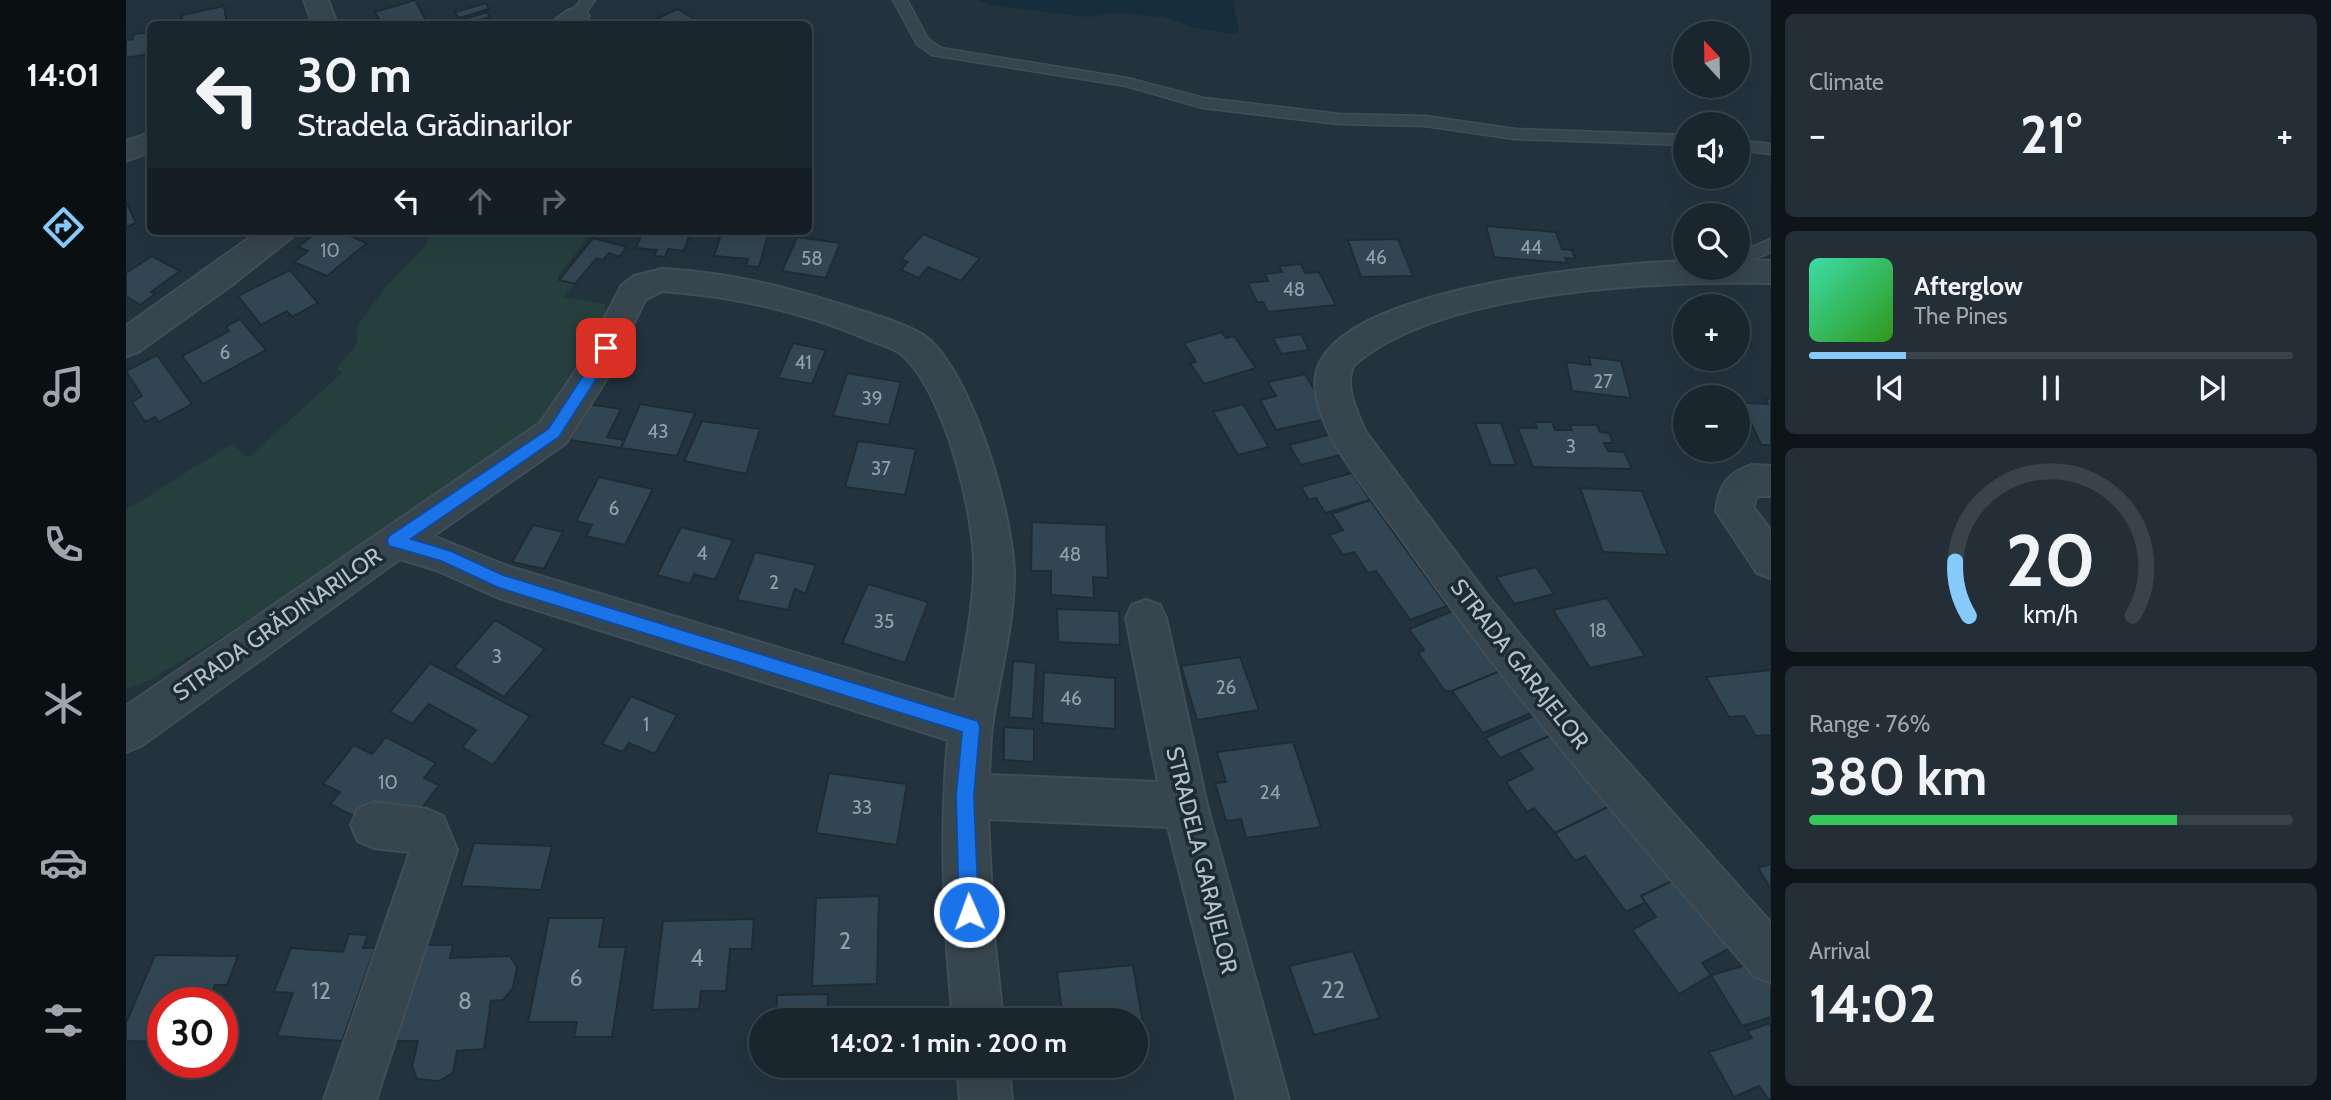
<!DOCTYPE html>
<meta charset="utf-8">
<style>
:root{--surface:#1a262e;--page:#232e36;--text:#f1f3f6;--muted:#9fa5aa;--line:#38434a;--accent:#86c9fb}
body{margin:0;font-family:Cabin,sans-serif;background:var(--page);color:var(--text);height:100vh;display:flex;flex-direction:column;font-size:26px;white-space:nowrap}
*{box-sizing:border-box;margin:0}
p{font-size:23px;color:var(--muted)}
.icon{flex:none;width:38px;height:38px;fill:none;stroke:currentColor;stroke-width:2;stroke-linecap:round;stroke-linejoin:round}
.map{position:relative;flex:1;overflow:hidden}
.side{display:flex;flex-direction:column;gap:14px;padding:14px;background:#0e1519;width:560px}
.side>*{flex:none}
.hud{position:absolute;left:21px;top:21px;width:665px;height:214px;border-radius:10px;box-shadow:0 7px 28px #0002,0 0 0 2px var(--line);background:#1a262e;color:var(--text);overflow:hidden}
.needle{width:46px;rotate:338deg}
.tools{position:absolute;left:1547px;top:21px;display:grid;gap:14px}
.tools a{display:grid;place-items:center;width:77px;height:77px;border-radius:50%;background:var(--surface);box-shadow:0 7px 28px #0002,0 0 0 2px var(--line);font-size:35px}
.speed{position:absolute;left:21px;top:987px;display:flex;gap:14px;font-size:35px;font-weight:700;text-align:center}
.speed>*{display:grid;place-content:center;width:91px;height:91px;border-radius:50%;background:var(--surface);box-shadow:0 7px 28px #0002,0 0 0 2px var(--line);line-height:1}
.speed .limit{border:10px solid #d22;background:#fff;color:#111}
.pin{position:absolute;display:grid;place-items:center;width:60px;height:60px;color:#fff;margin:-30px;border-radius:14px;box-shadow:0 4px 10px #0006}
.me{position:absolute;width:77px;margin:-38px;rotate:358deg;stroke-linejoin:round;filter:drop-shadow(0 0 5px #0008)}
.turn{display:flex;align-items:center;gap:24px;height:147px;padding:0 35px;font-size:32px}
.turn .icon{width:91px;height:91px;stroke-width:2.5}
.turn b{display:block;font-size:49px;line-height:60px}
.lanes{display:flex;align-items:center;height:66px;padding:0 35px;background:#0003;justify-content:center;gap:35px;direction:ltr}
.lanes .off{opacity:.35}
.big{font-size:52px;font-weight:800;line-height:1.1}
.side .widget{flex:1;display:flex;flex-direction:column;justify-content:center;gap:10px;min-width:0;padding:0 24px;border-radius:10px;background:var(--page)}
.side .dial{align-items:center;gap:0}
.dial svg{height:182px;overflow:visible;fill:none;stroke:var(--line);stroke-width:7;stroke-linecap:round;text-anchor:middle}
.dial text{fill:var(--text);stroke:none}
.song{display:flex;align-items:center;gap:21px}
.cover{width:84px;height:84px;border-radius:10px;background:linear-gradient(135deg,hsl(160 70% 55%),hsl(110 70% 35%))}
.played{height:7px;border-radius:4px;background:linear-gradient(90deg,var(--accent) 20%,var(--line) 20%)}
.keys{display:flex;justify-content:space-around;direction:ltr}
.heat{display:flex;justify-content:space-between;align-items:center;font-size:38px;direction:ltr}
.charge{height:10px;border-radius:5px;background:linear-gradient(90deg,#34c759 76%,var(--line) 0)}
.trip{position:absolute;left:623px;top:1008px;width:399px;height:70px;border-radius:35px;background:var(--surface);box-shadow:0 7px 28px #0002,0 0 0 2px var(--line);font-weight:800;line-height:70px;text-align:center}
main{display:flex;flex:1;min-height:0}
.tab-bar{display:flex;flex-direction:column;width:126px;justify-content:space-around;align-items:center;background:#0a0f12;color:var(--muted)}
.tab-bar .icon{width:49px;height:49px}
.tab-bar .selected{color:var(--accent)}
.tab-bar b{font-size:32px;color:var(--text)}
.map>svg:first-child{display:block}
.green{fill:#253f3d}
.water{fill:#162d3c}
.building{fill:#324552;stroke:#1e2c35;stroke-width:2}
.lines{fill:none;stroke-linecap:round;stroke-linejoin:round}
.service-casing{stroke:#404e57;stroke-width:3}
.minor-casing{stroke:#404e57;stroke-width:4}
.service{fill:#37454e;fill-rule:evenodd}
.minor{fill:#37454e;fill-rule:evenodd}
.route{fill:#1a73e8;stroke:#114b97;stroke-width:2}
.labels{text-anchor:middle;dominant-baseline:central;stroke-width:7;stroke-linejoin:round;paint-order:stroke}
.number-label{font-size:19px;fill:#92a0aa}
.street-label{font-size:23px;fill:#b3c0c9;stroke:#1c2a33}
.near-number-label{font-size:23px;fill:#92a0aa}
</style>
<main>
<nav class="tab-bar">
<b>14:01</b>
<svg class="icon selected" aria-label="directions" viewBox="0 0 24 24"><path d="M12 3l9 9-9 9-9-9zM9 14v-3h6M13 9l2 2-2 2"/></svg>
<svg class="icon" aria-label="music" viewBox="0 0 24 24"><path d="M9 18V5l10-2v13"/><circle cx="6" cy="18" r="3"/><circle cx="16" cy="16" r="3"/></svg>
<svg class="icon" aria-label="phone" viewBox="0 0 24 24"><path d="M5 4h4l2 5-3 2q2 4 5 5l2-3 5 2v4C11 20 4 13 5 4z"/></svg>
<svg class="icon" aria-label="climate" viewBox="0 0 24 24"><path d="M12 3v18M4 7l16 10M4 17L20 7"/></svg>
<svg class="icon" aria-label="car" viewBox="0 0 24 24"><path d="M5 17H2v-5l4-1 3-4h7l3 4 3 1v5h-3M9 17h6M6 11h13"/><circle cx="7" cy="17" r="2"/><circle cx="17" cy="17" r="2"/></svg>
<svg class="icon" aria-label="filters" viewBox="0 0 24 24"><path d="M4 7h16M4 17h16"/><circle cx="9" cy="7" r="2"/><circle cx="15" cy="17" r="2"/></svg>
</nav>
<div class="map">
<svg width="1645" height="1100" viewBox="0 0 1645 1100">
<rect width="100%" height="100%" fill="#23333e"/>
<path class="green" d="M307 231H435L461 239 432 276 433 280 449 284 437 297 479 304 481 319 402 437 83 645 22 681 0 689V510L106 444 122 458 216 373 211 368 232 342 230 328 259 288 298 247Z"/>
<path class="water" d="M853 0H1107L1113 32 1105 34 1066 27 1037 16 1026 17 993 12 963 17 864 5Z"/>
<g class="building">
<path d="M289 0 301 22 291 24H256L249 12Z"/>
<path d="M360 3 363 9 333 18 329 12Z"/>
<path d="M98 6 101 24H57L56 15Z"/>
<path d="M552 9 576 24H541L532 18Z"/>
<path d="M361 12 364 17 341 23 339 19Z"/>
<path d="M24 32 23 54 0 58V40L7 39 8 34Z"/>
<path d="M0 201 10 223 0 227Z"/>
<path d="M1360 226 1430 232 1436 249 1446 250 1449 259 1439 258 1441 263 1368 257Z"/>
<path d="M192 231H212L241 243 201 276 168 262 182 251 172 247Z"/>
<path d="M517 231H565L558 251 542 249 539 257 528 256 531 250 510 248Z"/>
<path d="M596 231H643L633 267 620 266 622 259 588 256Z"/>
<path d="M797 234 854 258 835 281 802 267 793 278 775 270 782 262 775 259Z"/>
<path d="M671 237 714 243 700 278 656 271Z"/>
<path d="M467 238 501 247 493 257 483 253 477 260 470 259 449 284 433 280Z"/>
<path d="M1272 239 1287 276 1235 277 1222 240Z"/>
<path d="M26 256 54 271 25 292 29 294 14 305 0 296V273Z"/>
<path d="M1175 264 1179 273 1193 272 1210 305 1142 312 1137 302H1131L1122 283 1142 281 1139 274 1156 272 1153 266Z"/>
<path d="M164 270 192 303 166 317 161 311 135 325 112 296Z"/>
<path d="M1612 316H1613L1626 347 1612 346Z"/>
<path d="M114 319 140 350 77 384 56 356 103 331 100 326Z"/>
<path d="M1096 332 1100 338 1108 336 1130 368 1078 384 1064 363 1070 362 1058 343Z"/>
<path d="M1175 334 1183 350 1155 354 1147 338Z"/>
<path d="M667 343 700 350 686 384 652 378Z"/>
<path d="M31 355 66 404 33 422 29 417 19 422 6 402 16 396 0 371Z"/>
<path d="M1463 357 1495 361 1505 398 1446 391 1440 362 1465 365Z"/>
<path d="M721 373 775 382 763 425 707 416Z"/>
<path d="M1179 374 1205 418 1150 430 1134 400 1150 396 1142 382Z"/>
<path d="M1639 398 1645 399V445H1635L1616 403 1642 404Z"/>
<path d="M462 404 495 409 481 437 498 440 495 448 444 440Z"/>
<path d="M514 404 569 413 551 456 495 448Z"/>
<path d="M1117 404 1143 447 1112 455 1087 412Z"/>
<path d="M576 421 634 429 620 474 558 461Z"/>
<path d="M1409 422H1426L1429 430H1446L1444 425H1471L1474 432 1483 433 1487 443H1478L1482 451 1498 452 1506 469 1407 467 1392 428H1411Z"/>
<path d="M1349 423H1375L1390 465H1365Z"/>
<path d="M1206 434 1218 454 1175 465 1163 445Z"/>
<path d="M732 441 790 449 779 495 719 487Z"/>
<path d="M1226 473 1244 500 1199 513 1190 498 1183 500 1175 487Z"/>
<path d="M473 477 527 489 499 545 460 536 466 525 450 521Z"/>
<path d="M1454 488 1516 491 1542 555 1477 552Z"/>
<path d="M1244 500 1321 606 1284 620 1250 571 1242 573 1228 552 1217 555 1203 535 1217 530 1206 514Z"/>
<path d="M906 522 980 525 982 578 967 577 968 598 925 595V571H905Z"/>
<path d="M407 525 437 532 418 569 386 562Z"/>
<path d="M555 527 607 540 589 580 568 574 564 584 531 575Z"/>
<path d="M629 552 690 565 679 594 669 589 662 610 611 600Z"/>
<path d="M1410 567 1428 594 1388 604 1370 577Z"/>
<path d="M742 584 802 602 779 663 716 643Z"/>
<path d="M1481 598 1519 656 1464 668 1427 610Z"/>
<path d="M931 609 993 611 994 645 932 642Z"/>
<path d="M1329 610 1374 671 1326 691H1319L1292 653 1298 650 1283 629Z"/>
<path d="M369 620 419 649 378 697 328 667Z"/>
<path d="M1114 657 1133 710 1071 720 1055 666Z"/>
<path d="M887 661 910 663 907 719 883 717Z"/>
<path d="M304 663 404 716 367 765 336 747 350 730 303 704 286 724 264 712Z"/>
<path d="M1645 670V735L1630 736 1618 716 1603 717 1580 677Z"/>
<path d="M1374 671 1405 713 1357 733 1326 691Z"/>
<path d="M918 672 989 678V729L916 723Z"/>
<path d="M505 696 551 715 529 754 503 743 497 752 476 744Z"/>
<path d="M1414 713 1430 733 1374 758 1359 738Z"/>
<path d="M878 727 908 729V762L878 760Z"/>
<path d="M1430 733 1488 804 1429 833 1408 808 1401 812 1380 782 1407 769 1392 750Z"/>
<path d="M260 737 310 763 298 778 313 785 285 823 244 802 231 818 204 804 214 792 197 784 228 745 246 754Z"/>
<path d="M1167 742 1195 827 1120 838 1115 819 1100 821 1089 783 1100 782 1091 752Z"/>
<path d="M703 773 781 784 771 845 690 833Z"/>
<path d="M1488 804 1554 877 1515 896 1520 902 1500 912 1459 856 1449 861 1429 833Z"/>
<path d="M348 843 426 846 415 890 335 886Z"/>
<path d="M1645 864V889L1632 868Z"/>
<path d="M1554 877 1608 946 1576 963 1585 975 1553 994 1506 930 1530 917 1515 896Z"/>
<path d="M753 896 751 984 686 986 690 898Z"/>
<path d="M423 918H478L473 947H500L486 1037H448L451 1022H402Z"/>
<path d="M628 919 626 949H604L600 991H575L573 1009 526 1010 537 921Z"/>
<path d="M223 934 242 935 237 948H249L216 1041 151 1036 167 993 148 992 165 948 217 952Z"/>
<path d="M293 945H327L324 958 384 956 391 967 387 988 377 1000 365 1001 358 1049 331 1051 327 1073 313 1081 291 1079 286 1066 292 1041H269Z"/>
<path d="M1227 951 1254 1018 1188 1035 1163 966Z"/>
<path d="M29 955 112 956 101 985H89L82 1003H37V1042L0 1041V1023Z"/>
<path d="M1631 962 1645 984V1017L1616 1026 1585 975Z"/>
<path d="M1007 965 1020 1041 1010 1042V1020H937L931 972Z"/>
<path d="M702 994 701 1020H650L651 995Z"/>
<path d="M1645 1023V1098L1643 1100 1633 1086 1608 1097 1583 1052 1626 1038 1621 1031Z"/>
<path d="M943 1066H1001V1067L944 1073Z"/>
</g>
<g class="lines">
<defs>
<g id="service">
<path d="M455 0H469L455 19H445L443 16Z"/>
<path d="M767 0H781L802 39 815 48 1001 78 1078 98 1213 114 1299 116 1389 129 1559 135V145L1389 139 1299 126 1213 124 1077 108 1000 86 806 55 791 44Z"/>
<path d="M1612 140 1645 144V154L1612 150Z"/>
<path d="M1645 239V252L1612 266V253Z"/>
</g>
<g id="minor">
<path d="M178 0H202L211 24H187Z"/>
<path d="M450 8 459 11 463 16 454 24H424L441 11Z"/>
<path d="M24 133V152L0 161V141Z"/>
<path d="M133 231H169L165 238 107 284 12 352 0 356V326Z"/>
<path d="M1612 260 1645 261V283C1532 281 1315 289 1228 365 1217 385 1231 412 1239 431L1358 591 1456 711 1645 923V983L1628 976C1508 837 1388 699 1282 548 1259 516 1233 483 1212 449 1199 428 1183 391 1192 367 1223 286 1482 264 1559 261V268H1612Z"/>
<path d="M536 269C606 273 656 286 723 307 745 314 778 323 797 335 846 369 887 516 888 574 888 626 873 676 866 727 864 743 864 759 863 775L1032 782 1000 618 1006 605 1020 600 1034 605 1040 618 1081 805 1163 1100H1111L1042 827 862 819 868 936 877 1020H827C818 928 813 833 822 740L373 598 310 570 274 559 15 746 0 752V706L414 423 455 363 496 285 508 276ZM536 291C607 296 675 311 741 339 752 344 766 347 775 354 819 390 851 520 848 576 846 618 837 660 829 701L381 566 307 536 440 443 480 380 519 300Z"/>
<path d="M1626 465 1645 466V496H1633L1629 499 1628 508 1645 531V578L1631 573 1590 511C1593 486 1601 473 1626 465Z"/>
<path d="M248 802 301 809 317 816 331 850 250 1100H198L284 852 248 848 232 841 225 825 232 809Z"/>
<path d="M831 1066H883L886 1100H834Z"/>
</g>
</defs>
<use href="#service" class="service-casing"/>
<use href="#minor" class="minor-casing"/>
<use href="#service" class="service"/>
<use href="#minor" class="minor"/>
</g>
<path class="route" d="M480 342 487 348 473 375 433 437 285 539 325 551 377 575 852 721 854 727 848 796 853 912 850 919 843 922 836 919 833 912 830 796 836 732 373 588 315 561 263 546 261 541 263 536 422 429 462 368 475 344Z"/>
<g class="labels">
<g class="number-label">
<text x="1405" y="247">44</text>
<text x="204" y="250">10</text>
<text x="1250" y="257">46</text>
<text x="686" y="258">58</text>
<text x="1168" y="289">48</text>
<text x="99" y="352">6</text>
<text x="677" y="362">41</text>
<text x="1477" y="381">27</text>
<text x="746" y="398">39</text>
<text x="532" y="431">43</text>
<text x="1445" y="446">3</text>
<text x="755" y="468">37</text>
<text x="488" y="508">6</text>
<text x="576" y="553">4</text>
<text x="944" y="554">48</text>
<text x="648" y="582">2</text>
<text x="758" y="621">35</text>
<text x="1472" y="630">18</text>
<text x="371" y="656">3</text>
<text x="1100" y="687">26</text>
<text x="945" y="698">46</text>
<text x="520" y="724">1</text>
<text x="262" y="782">10</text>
<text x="1144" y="792">24</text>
<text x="736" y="807">33</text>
</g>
<g class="street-label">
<text transform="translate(151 624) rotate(-35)">STRADA GRĂDINARILOR</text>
<text transform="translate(1394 664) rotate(52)">STRADA GARAJELOR</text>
<text transform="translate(1076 860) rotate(76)">STRADELA GARAJELOR</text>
</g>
<g class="near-number-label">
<text x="719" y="941">2</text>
<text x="571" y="958">4</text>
<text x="450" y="978">6</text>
<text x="1207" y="990">22</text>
<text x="195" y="991">12</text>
<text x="339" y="1001">8</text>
</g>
</g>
</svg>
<div class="tools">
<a><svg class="needle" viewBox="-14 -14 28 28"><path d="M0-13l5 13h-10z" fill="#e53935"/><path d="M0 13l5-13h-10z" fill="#9fa5aa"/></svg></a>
<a><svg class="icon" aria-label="sound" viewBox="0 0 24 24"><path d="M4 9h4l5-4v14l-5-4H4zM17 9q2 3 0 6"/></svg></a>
<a><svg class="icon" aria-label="search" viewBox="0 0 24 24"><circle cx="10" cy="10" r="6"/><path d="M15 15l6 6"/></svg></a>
<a>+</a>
<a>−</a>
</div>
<div class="speed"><div class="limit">30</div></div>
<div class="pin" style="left:480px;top:348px;background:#d93025"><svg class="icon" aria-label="arrive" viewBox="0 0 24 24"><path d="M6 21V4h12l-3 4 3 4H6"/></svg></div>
<svg class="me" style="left:843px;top:912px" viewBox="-20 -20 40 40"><circle r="17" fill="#1a73e8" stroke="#fff" stroke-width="3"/><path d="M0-11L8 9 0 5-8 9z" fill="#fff"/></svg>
<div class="trip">14:02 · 1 min · 200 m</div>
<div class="hud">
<div class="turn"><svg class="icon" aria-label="left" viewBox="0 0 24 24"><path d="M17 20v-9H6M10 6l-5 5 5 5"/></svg><div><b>30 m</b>Stradela Grădinarilor</div></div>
<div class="lanes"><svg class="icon" aria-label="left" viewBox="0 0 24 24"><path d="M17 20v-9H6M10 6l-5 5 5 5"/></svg><svg class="icon off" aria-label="ahead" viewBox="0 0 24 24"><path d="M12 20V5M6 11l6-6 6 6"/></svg><svg class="icon off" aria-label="right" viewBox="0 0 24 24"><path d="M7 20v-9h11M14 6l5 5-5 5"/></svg></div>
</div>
</div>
<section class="side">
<div class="widget"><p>Climate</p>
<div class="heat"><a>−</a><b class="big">21°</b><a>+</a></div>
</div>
<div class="widget">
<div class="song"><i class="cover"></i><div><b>Afterglow</b><p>The Pines</p></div></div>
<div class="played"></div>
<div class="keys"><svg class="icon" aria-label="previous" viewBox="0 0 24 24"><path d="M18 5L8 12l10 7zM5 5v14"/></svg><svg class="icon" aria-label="pause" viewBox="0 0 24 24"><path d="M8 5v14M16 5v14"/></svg><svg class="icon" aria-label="next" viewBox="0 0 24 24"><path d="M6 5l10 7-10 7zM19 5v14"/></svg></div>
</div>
<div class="widget dial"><svg viewBox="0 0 100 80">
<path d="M14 69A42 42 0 1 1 86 69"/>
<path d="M14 69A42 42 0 0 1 8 45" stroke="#86c9fb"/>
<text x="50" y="56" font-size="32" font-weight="700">20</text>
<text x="50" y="72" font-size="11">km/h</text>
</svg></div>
<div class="widget"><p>Range · 76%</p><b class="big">380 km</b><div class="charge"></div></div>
<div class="widget"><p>Arrival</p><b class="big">14:02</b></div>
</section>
</main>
